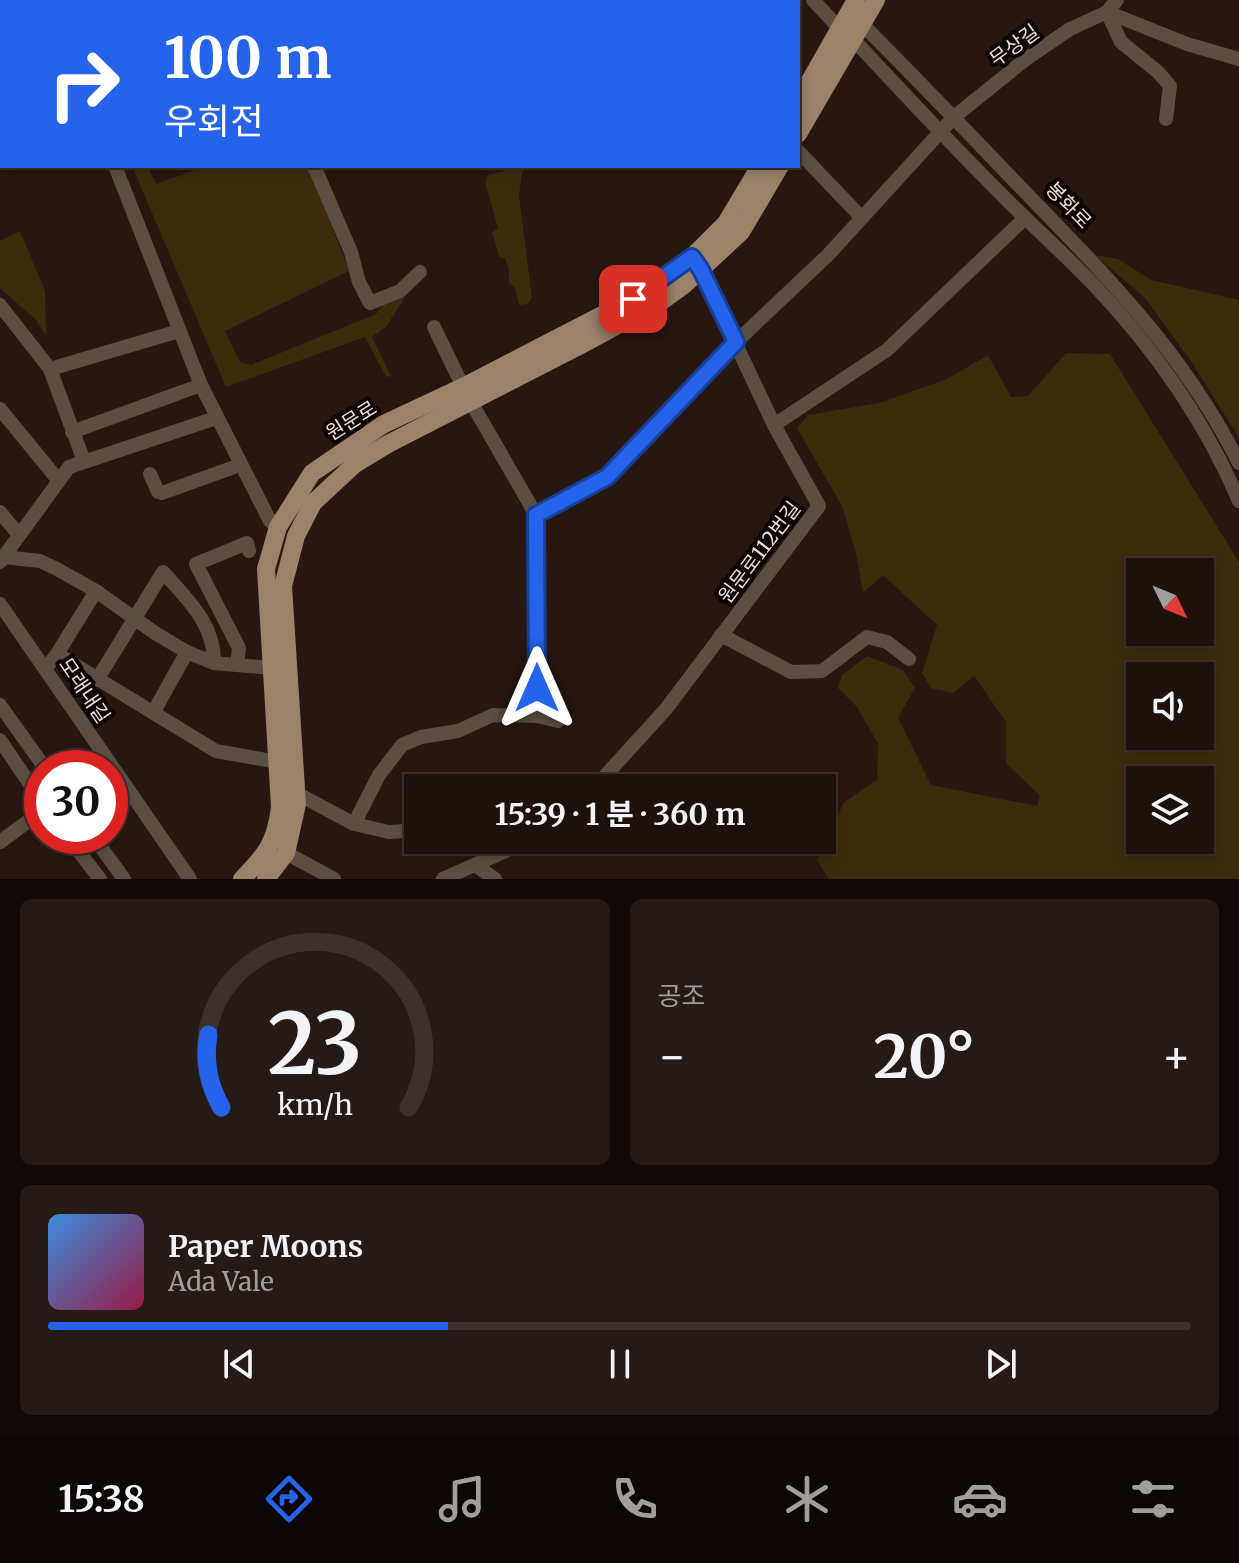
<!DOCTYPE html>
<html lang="ko">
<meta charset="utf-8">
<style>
:root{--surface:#1d110c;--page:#251a15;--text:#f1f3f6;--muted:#a09d9d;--line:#3b312d;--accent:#2563eb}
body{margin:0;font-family:Merriweather,"Noto Sans KR",serif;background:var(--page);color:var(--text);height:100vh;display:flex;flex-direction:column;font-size:30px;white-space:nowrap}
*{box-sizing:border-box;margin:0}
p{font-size:26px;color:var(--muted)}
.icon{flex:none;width:44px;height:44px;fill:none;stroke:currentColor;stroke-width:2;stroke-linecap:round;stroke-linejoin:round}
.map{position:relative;height:879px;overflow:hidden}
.drawer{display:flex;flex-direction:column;gap:20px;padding:20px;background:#100907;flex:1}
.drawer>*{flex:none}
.guide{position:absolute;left:0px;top:0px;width:800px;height:168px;box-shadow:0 4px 12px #0003,0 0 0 2px var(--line);background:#2563eb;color:#fff;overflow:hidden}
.needle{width:52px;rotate:133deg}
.buttons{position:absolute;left:1126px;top:558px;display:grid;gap:16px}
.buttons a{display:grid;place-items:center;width:88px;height:88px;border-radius:0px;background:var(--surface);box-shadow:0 4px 12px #0003,0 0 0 2px var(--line);font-size:40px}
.speed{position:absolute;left:24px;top:750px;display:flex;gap:16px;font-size:40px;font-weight:700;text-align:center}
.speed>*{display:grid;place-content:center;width:104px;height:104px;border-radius:50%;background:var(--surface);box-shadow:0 4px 12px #0003,0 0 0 2px var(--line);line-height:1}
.speed .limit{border:12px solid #d22;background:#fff;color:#111}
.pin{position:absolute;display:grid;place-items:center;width:68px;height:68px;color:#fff;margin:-34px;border-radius:16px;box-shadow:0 4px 12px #0006}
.me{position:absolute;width:88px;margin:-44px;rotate:0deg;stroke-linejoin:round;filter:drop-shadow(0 0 6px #0008)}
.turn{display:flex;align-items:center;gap:28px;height:168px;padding:0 32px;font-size:36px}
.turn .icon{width:104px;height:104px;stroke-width:2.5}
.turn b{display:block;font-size:56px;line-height:68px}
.big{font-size:60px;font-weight:700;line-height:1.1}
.drawer .tile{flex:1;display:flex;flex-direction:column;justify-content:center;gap:12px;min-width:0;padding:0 28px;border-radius:12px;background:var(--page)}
.drawer .dial{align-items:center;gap:0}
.dial svg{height:208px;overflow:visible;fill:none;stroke:var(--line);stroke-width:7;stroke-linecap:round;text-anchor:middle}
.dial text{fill:var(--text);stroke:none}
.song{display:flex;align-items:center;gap:24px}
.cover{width:96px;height:96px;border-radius:12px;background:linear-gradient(135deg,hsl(210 70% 55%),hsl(340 70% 35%))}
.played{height:8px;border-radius:4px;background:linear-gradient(90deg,var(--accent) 35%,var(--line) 35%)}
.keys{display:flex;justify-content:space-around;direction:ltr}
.heat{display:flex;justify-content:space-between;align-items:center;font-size:44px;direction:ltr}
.drawer .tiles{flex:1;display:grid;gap:20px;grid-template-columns:1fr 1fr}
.tile:last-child{grid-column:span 2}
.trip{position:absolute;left:404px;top:774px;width:432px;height:80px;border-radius:0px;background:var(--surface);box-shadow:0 4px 12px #0003,0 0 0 2px var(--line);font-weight:700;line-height:80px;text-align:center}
.tabs{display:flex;height:128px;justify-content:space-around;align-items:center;background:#0c0705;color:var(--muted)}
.tabs .icon{width:56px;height:56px}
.tabs .selected{color:var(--accent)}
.tabs b{font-size:36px;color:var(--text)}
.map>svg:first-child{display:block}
.green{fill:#3b2c0c;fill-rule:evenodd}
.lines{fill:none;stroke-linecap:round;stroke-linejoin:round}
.minor{stroke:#5b4f43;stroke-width:14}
.major{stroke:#9b8269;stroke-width:18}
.route-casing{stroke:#184099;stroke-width:20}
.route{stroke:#2563eb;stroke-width:14}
.labels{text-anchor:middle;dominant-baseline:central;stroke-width:8;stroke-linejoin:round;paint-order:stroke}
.street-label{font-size:20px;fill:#ede1dc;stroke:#0b0503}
</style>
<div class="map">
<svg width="1239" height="879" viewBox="0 0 1239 879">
<rect width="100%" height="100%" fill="#271710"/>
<g class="green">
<path d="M132 166H147L156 184 205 166H309L349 271 225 331 240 362 251 365 376 314 394 292 401 289 404 299 386 327 372 337 391 376 386 377 365 337 226 387Z"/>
<path d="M504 166H531L522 172 519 195 532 298 528 304 519 305 515 288 509 282V270L505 258H500L492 233 498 228 485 182 488 175 504 171Z"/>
<path d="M20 231 45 291 46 336 37 321 0 288V241Z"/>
<path d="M1095 255 1118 259 1151 280 1239 300V438L1191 361 1145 298Z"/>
<path d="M1066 353 1110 354 1239 562V879H829L817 860 844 802 877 780 878 744 857 707 838 688 842 675 867 656 903 670 915 688 898 718 931 785 1037 806 1040 796 1006 763V722L974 676 953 693 931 688 922 673 937 625 883 575 863 593 856 553 842 506 797 428 808 415 879 403 947 379 988 355 1011 397 1028 396ZM1140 572H1200V632H1140ZM1140 676H1200V736H1140ZM1140 780H1200V840H1140Z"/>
</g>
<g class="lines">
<g class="minor">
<path d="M64 0 65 2"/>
<path d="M485 0V2"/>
<path d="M813 0 839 28"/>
<path d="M1117 0 1107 12 1121 42 1158 72 1170 86 1166 119"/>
<path d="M863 25C919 81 974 139 1029 196 1111 281 1185 355 1239 463"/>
<path d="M854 40C904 94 954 147 1006 199 1035 228 1065 255 1093 284 1153 347 1205 421 1239 501"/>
<path d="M798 151 862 218"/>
<path d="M115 166 201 385 270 521 278 527"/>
<path d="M314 166 351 252 359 282 370 303 400 291 420 272"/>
<path d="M0 305 50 369 84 461"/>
<path d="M434 327 463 387"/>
<path d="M50 369 179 331"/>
<path d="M471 402 536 515 537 716"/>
<path d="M0 409 59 481"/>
<path d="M774 425 887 350 1025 218"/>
<path d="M72 432 201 385"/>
<path d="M150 474 158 492 162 493 240 465"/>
<path d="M0 512 19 535"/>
<path d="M536 515 607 477 736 342 828 255 954 117 1026 59 1070 29 1107 12 1187 44 1239 59"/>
<path d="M4 557 40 561 57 569 96 591 155 633 187 652 214 663 271 668"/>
<path d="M0 562 69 467 216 418"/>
<path d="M0 604 190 879"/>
<path d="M721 635 791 672 822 671 867 637 887 642 909 659"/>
<path d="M57 654 96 591"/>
<path d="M237 665 239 648 196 564 247 543 249 551"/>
<path d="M46 668 57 654 216 751 278 762"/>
<path d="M97 680 163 572C187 599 215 624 214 663"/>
<path d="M0 705 45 768"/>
<path d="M153 713 187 652"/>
<path d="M0 740 42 802"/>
<path d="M594 788 666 709 819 506 774 425 701 270"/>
<path d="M298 794 354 824 389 832 418 830"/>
<path d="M354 824 379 775 402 745 421 737 458 731 493 715 537 716 558 721"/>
<path d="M67 836 100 879"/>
<path d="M93 836 124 879"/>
<path d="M691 840 697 842 701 840"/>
<path d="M0 842 42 811"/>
<path d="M286 853 334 879"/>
<path d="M475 865 495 879"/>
<path d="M443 879 530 840"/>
</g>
<g class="major">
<path d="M798 102 856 0"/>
<path d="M798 134 876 0"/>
<path d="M242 879C266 855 276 842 280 807L266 569 278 527 312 473 384 424 463 387 633 299 664 278 692 257 726 223 760 166"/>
<path d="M266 879 286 853 297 804 283 586 296 536 313 503 355 464 388 444 579 346 662 301 684 285 741 232 780 166"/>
</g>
</g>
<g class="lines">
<defs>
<path id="route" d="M537 688 536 515 607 477 736 342 701 270 692 257 633 299"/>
</defs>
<use href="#route" class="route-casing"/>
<use href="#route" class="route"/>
</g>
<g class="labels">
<g class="street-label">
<text transform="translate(1014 45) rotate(-36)">무상길</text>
<text transform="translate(1069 205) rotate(46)">봉화로</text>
<text transform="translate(351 420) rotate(-32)">원문로</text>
<text transform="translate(759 552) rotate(-53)">원문로112번길</text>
<text transform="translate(85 690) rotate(56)">모래내길</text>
</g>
</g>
</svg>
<div class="buttons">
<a><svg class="needle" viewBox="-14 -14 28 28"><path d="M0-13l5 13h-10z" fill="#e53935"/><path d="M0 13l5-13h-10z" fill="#a09d9d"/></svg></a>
<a><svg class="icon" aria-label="sound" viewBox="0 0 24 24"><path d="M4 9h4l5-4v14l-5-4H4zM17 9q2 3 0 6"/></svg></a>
<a><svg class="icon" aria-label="layers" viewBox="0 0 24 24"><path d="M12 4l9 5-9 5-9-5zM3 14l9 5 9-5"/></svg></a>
</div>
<div class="speed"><div class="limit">30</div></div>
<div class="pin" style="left:633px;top:299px;background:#d93025"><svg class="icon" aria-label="arrive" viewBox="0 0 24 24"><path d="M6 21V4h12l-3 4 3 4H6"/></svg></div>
<svg class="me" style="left:537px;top:688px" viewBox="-20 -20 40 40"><path d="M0-17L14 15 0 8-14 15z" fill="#2563eb" stroke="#fff" stroke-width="4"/></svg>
<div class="trip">15:39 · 1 분 · 360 m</div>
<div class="guide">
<div class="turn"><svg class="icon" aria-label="right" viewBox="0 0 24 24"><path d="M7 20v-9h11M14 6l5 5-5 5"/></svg><div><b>100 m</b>우회전</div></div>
</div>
</div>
<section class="drawer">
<div class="tiles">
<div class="tile dial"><svg viewBox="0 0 100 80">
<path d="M14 69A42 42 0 1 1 86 69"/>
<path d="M14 69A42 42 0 0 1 9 41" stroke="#2563eb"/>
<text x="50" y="56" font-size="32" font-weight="700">23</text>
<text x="50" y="72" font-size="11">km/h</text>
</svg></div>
<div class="tile"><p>공조</p>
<div class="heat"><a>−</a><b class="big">20°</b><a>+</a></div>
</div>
<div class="tile">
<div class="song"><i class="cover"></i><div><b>Paper Moons</b><p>Ada Vale</p></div></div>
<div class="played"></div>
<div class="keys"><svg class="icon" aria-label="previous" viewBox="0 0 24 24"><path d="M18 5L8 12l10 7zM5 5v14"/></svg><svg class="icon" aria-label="pause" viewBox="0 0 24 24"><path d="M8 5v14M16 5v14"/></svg><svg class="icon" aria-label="next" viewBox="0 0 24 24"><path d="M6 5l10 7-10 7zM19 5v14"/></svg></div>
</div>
</div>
</section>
<nav class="tabs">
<b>15:38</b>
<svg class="icon selected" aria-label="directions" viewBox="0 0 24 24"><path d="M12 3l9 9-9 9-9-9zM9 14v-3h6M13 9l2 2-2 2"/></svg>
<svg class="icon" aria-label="music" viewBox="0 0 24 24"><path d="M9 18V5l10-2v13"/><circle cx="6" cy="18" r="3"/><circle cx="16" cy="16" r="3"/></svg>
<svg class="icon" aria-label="phone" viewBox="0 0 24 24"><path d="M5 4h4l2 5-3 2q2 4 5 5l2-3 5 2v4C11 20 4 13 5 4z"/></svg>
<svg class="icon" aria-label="climate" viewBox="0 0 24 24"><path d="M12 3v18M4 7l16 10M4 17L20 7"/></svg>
<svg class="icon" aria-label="car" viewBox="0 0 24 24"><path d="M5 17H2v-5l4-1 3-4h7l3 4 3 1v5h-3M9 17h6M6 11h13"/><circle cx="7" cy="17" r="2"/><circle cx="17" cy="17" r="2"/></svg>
<svg class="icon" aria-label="filters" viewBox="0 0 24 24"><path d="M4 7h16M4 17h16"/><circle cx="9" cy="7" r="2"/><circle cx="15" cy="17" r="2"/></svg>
</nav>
